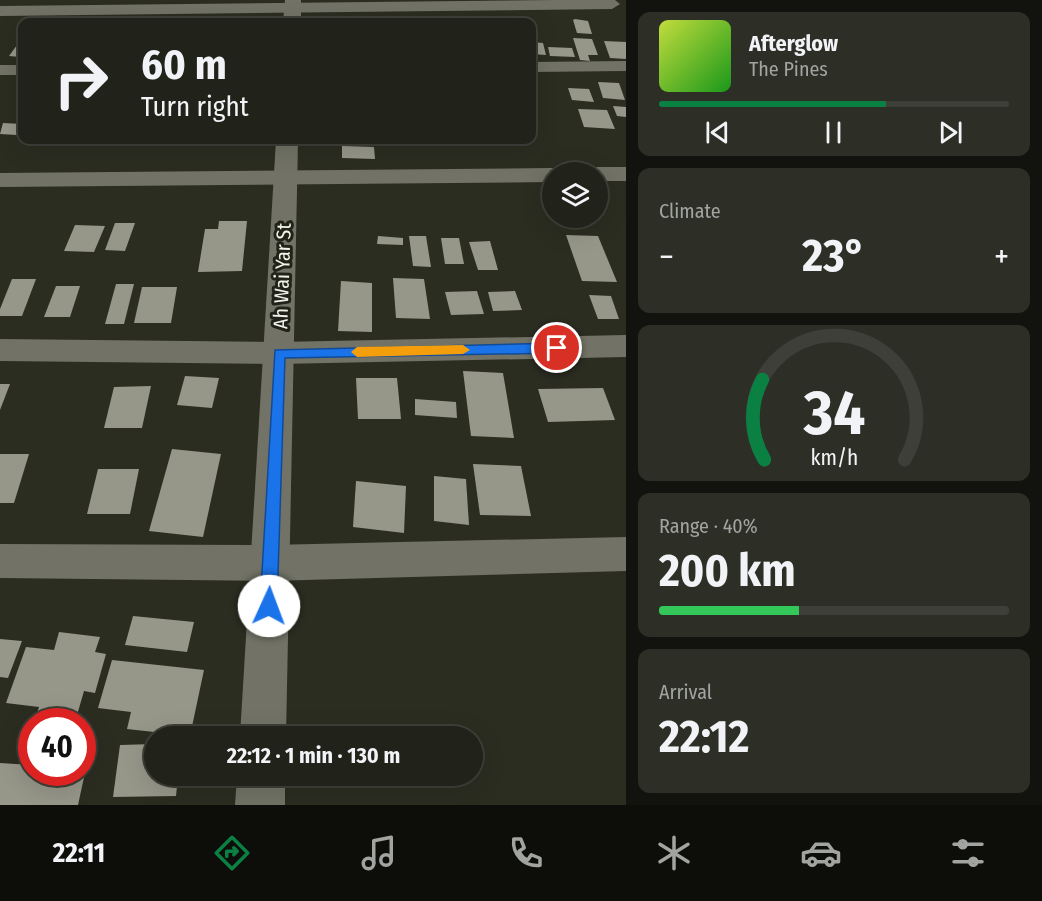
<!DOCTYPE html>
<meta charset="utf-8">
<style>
:root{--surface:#212219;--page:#2d2f26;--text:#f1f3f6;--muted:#a2a4a2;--line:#3e3f38;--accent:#0b8043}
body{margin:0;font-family:"Fira Sans Condensed",sans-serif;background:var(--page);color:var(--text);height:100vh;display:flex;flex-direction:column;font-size:22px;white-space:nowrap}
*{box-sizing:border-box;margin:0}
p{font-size:20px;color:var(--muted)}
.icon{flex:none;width:33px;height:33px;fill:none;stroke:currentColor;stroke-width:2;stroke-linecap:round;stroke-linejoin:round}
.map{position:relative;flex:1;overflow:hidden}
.drawer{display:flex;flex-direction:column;gap:12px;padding:12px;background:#12130e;width:416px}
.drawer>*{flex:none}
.hud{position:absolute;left:18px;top:18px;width:518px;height:126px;border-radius:12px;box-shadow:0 6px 24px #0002,0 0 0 2px var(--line);background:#212219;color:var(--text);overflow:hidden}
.tools{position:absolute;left:542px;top:162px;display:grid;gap:12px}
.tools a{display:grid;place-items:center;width:66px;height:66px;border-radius:50%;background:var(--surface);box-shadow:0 6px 24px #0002,0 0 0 2px var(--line);font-size:30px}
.speed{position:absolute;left:18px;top:708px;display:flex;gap:12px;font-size:30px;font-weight:700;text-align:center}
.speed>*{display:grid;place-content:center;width:78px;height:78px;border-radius:50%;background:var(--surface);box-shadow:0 6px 24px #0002,0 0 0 2px var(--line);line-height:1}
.speed .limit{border:9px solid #d22;background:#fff;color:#111}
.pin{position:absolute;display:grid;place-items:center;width:51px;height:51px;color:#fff;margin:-26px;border:3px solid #fff;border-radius:50%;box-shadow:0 2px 6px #0007}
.me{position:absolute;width:66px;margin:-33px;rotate:2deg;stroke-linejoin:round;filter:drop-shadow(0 0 4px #0008)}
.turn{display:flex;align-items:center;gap:21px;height:126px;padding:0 24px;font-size:27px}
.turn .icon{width:78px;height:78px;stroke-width:2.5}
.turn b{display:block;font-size:42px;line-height:51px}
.big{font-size:45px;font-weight:700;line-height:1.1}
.drawer .tile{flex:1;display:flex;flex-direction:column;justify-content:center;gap:9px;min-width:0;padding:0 21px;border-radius:12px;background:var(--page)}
.drawer .dial{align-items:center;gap:0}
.dial svg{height:156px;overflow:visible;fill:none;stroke:var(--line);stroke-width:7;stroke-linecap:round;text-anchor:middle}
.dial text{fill:var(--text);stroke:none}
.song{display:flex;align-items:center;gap:18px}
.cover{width:72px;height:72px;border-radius:9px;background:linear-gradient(135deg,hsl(70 70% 55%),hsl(120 70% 35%))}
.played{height:6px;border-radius:3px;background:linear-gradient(90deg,var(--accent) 65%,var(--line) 65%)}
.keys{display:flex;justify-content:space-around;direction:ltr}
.heat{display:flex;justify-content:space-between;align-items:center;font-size:33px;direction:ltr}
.charge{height:9px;border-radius:4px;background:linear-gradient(90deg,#34c759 40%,var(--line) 0)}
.trip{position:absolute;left:144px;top:726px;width:339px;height:60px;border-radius:30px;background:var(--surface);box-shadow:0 6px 24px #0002,0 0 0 2px var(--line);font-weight:700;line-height:60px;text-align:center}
.tabs{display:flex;height:96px;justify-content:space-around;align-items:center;background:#0d0e0a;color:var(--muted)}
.tabs .icon{width:42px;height:42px}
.tabs .active{color:var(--accent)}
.tabs b{font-size:27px;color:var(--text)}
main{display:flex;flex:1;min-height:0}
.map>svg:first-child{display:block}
.building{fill:#969789}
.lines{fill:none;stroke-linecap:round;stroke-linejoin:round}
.minor{fill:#727366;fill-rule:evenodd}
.tertiary{fill:#727366;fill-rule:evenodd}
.route{fill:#1a73e8;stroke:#114b97;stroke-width:1.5}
.slow{fill:#f59e0b}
.labels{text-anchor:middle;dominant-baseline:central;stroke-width:6;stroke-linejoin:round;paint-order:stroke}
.street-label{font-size:20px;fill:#f2f3eb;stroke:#222318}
</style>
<main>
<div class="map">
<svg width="627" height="805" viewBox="0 0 627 805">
<rect width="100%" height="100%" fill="#2c2d21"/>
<g class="building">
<path d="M444 17H463L465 22H446Z"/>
<path d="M575 19 588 21 592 34 577 33 573 20Z"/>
<path d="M573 38 592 39 598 55H588L590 61 580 60Z"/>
<path d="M604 41 627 42V59L610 58Z"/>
<path d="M531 42 543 43 546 55 531 54Z"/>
<path d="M17 45 22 46 20 57 9 56Z"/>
<path d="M548 47 572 48 575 57 550 56Z"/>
<path d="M598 82 619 83 625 100 603 98Z"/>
<path d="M568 88 589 89 594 102 572 100Z"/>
<path d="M613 106 627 107V117L617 116Z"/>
<path d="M578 109 607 110 615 129 584 127Z"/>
<path d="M3 123 22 124V127L17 135 0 134Z"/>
<path d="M342 146 374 147 375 159 342 158Z"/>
<path d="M219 221H247L242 271 198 272 205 229H218Z"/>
<path d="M115 223H135L125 251 105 250Z"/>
<path d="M75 225 105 226 94 252 64 251Z"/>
<path d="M566 235 598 236 617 282 582 281Z"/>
<path d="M378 236 403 238V245L377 244Z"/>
<path d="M409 236H426L431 267 413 266Z"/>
<path d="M441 238H459L464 264H445Z"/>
<path d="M490 241 498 270H478L469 242Z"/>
<path d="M393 278 424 279 430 319 396 318Z"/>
<path d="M12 279H36L22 316H0V309Z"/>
<path d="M341 281 372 283V332L338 331Z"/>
<path d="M116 284H134L124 324H105Z"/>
<path d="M56 286H80L70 317H44Z"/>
<path d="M142 287H177L171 323H134Z"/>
<path d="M477 291 484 314 451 315 445 292Z"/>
<path d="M515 291 522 310 493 311 488 292Z"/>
<path d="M589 295 611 296 619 319H598Z"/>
<path d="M463 371 503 373 514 438 471 436Z"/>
<path d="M185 376 219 378 212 408 177 405Z"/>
<path d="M356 378H397L401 419H358Z"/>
<path d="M0 384H10L0 410Z"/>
<path d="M151 386 142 428H104L114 387Z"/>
<path d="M603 388 615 420 548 422 538 389Z"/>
<path d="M415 399 456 402 457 418 415 415Z"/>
<path d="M172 449 221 454 203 537 149 531Z"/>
<path d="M0 454H29L14 503H0Z"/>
<path d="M473 464 521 466 531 516 480 515Z"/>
<path d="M98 469H139L130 514H87Z"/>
<path d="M434 476 466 479 469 525 434 521Z"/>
<path d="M356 481 406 486 404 533 353 527Z"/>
<path d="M133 616 194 622 187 652 125 645Z"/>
<path d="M59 632 100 637 95 652 106 654 95 693 84 691 75 722 35 720 39 707 6 703 26 647 54 650Z"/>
<path d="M0 639 22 641 8 678 0 677Z"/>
<path d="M112 660 204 670 190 736 127 729 131 712 98 708Z"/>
<path d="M154 744V776H178L176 796 113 797 120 745Z"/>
<path d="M0 763 32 765V772H82V768H86L78 805H0Z"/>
</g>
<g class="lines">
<g class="minor">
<path d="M555 0H615L620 4 612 9 0 16V6Z"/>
<path d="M627 61V71L531 72V62Z"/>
<rect x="0" y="65" width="22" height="10"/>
<path d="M597 167H627V181H597V172H587Z"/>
<path d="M552 168 561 172H552V182L0 187V173Z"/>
<path d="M627 335V357L279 364 0 361V339L279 342Z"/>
<path d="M627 537V571L270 581 0 578V544L270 545Z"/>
</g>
<g class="tertiary">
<path d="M285 0H301V22H283Z"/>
<path d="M276 140H298L286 736H240Z"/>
<path d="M237 776H285V805H235Z"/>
</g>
</g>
<path class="route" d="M557 343 563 348 557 353 285 358 277 606 275 612 269 615 263 612 260 606 275 350Z"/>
<path class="slow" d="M463 345 470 350 463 354 357 357 351 352 357 347Z"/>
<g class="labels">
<g class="street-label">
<text transform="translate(282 276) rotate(-88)">Ah Wai Yar St</text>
</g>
</g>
</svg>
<div class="tools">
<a><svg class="icon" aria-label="layers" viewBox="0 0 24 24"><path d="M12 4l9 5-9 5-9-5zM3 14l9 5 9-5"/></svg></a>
</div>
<div class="speed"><div class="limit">40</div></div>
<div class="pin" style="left:557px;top:348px;background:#d93025"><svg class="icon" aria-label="arrive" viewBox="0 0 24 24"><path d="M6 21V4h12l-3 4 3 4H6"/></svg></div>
<svg class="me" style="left:269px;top:606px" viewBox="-20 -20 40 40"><circle r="19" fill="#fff"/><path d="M0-13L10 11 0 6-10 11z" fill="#1a73e8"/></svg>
<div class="trip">22:12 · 1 min · 130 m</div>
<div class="hud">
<div class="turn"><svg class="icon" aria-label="right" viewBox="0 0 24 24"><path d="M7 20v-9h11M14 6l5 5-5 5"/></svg><div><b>60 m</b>Turn right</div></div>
</div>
</div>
<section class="drawer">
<div class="tile">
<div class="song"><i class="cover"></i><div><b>Afterglow</b><p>The Pines</p></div></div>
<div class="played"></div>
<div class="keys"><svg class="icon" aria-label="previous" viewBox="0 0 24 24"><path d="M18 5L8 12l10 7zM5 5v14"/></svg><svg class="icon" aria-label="pause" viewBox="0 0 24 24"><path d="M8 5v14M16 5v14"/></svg><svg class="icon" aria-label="next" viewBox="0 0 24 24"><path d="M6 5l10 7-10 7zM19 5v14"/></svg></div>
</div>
<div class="tile"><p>Climate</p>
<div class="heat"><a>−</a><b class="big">23°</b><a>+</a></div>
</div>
<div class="tile dial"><svg viewBox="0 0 100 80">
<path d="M14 69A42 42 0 1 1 86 69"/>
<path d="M14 69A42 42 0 0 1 13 28" stroke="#0b8043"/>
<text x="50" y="56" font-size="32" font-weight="700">34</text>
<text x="50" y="72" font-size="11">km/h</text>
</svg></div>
<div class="tile"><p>Range · 40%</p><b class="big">200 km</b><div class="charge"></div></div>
<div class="tile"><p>Arrival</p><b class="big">22:12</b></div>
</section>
</main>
<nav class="tabs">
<b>22:11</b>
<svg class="icon active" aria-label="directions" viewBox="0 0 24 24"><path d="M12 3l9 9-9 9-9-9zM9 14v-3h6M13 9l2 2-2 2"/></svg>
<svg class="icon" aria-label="music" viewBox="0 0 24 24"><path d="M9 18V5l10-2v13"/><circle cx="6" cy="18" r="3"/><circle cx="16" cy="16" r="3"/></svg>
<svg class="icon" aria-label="phone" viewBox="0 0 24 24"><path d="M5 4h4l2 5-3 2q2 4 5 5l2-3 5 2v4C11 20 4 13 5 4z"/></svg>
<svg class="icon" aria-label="climate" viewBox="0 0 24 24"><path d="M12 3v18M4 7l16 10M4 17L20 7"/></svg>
<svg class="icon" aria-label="car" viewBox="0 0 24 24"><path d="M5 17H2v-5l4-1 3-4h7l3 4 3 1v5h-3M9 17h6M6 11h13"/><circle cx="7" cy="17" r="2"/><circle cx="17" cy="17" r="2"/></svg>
<svg class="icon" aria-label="filters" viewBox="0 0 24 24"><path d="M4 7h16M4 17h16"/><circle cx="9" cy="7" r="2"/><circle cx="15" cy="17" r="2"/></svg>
</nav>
